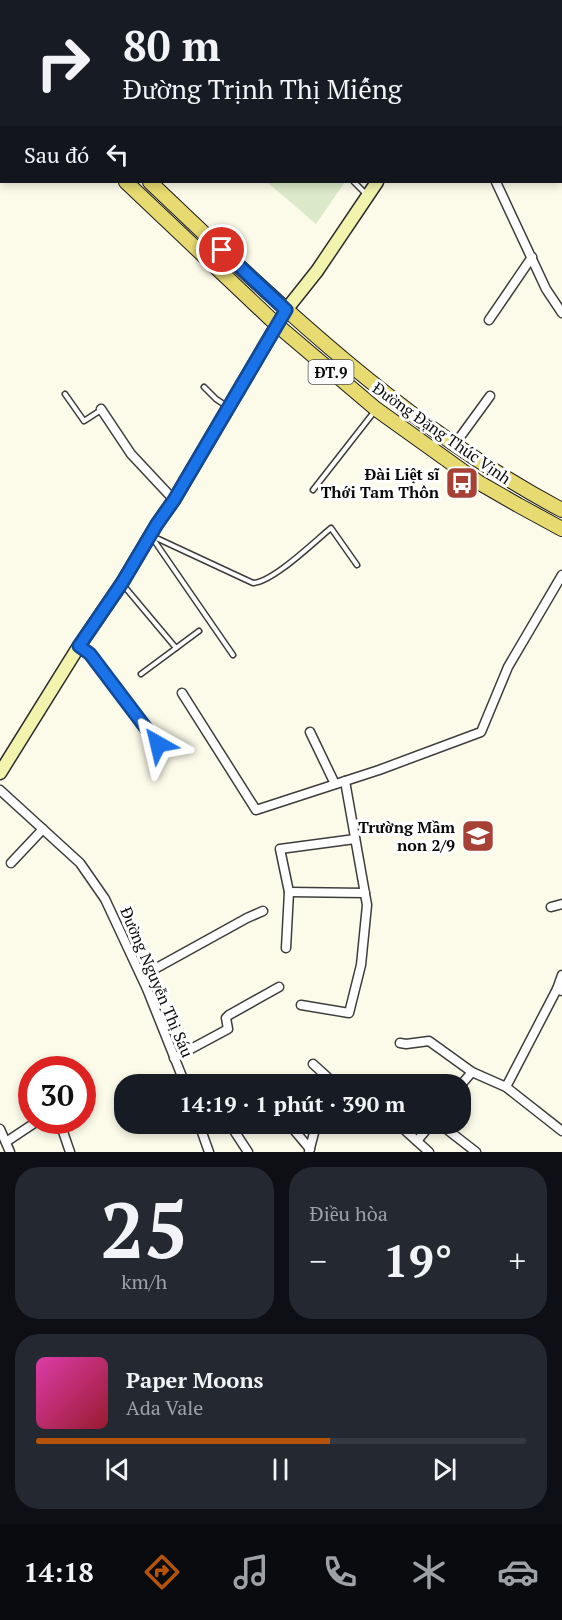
<!DOCTYPE html>
<html lang="vi">
<meta charset="utf-8">
<style>
:root{--surface:#171b24;--page:#242831;--text:#f1f3f6;--muted:#9ea1a6;--line:#363941;--accent:#b45309}
body{margin:0;font-family:"PT Serif",serif;background:var(--page);color:var(--text);height:100vh;display:flex;flex-direction:column;font-size:22px;white-space:nowrap}
*{box-sizing:border-box;margin:0}
p{font-size:20px;color:var(--muted)}
.icon{flex:none;width:33px;height:33px;fill:none;stroke:currentColor;stroke-width:2;stroke-linecap:round;stroke-linejoin:round}
.map{position:relative;height:1152px;overflow:hidden}
.drawer{display:flex;flex-direction:column;gap:15px;padding:15px;background:#0d0f14;flex:1}
.drawer>*{flex:none}
.banner{position:absolute;left:0px;top:0px;width:562px;height:183px;box-shadow:0 3px 9px #0003;background:#171b24;color:var(--text);overflow:hidden}
.speed{position:absolute;left:18px;top:1056px;display:flex;gap:12px;font-size:30px;font-weight:700;text-align:center}
.speed>*{display:grid;place-content:center;width:78px;height:78px;border-radius:50%;background:var(--surface);box-shadow:0 3px 9px #0003;line-height:1}
.speed .limit{border:9px solid #d22;background:#fff;color:#111}
.pin{position:absolute;display:grid;place-items:center;width:51px;height:51px;color:#fff;margin:-26px;border:3px solid #fff;border-radius:50%;box-shadow:0 2px 6px #0007}
.me{position:absolute;width:66px;margin:-33px;rotate:323deg;stroke-linejoin:round;filter:drop-shadow(0 0 4px #0008)}
.turn{display:flex;align-items:center;gap:21px;height:126px;padding:0 24px;font-size:27px}
.turn .icon{width:78px;height:78px;stroke-width:2.5}
.turn b{display:block;font-size:42px;line-height:51px}
.then{display:flex;align-items:center;height:57px;padding:0 24px;background:#0003;gap:12px;font-size:22px}
.big{font-size:45px;font-weight:700;line-height:1.1}
.drawer .tile{flex:1;display:flex;flex-direction:column;justify-content:center;gap:9px;min-width:0;padding:0 21px;border-radius:24px;background:var(--page)}
.drawer .dial{align-items:center;gap:0}
.dial b{font-size:78px;line-height:1}
.song{display:flex;align-items:center;gap:18px}
.cover{width:72px;height:72px;border-radius:9px;background:linear-gradient(135deg,hsl(320 70% 55%),hsl(350 70% 35%))}
.played{height:6px;border-radius:3px;background:linear-gradient(90deg,var(--accent) 60%,var(--line) 60%)}
.keys{display:flex;justify-content:space-around;direction:ltr}
.heat{display:flex;justify-content:space-between;align-items:center;font-size:33px;direction:ltr}
.drawer .tiles{flex:1;display:grid;gap:15px;grid-template-columns:1fr 1fr}
.tile:last-child{grid-column:span 2}
.trip{position:absolute;left:114px;top:1074px;width:357px;height:60px;border-radius:24px;background:var(--surface);box-shadow:0 3px 9px #0003;font-weight:700;line-height:60px;text-align:center}
.dock{display:flex;height:96px;justify-content:space-around;align-items:center;background:#090b0e;color:var(--muted)}
.dock .icon{width:42px;height:42px}
.dock .on{color:var(--accent)}
.dock b{font-size:27px;color:var(--text)}
.map>svg:first-child{display:block}
.pitch{fill:#daeac9}
.lines{fill:none;stroke-linecap:round;stroke-linejoin:round}
.lane-casing{stroke:#3d3d3d;stroke-width:7}
.street-casing{stroke:#3d3d3d;stroke-width:11}
.secondary-casing{stroke:#2c2c2c;stroke-width:15}
.primary-casing{stroke:#1b1b1b;stroke-width:16}
.lane{stroke:#fff;stroke-width:4}
.street{stroke:#fff;stroke-width:8}
.secondary{stroke:#f2f4ad;stroke-width:12}
.primary{stroke:#e6da70;stroke-width:14}
.route-casing{stroke:#114b97;stroke-width:15}
.route{stroke:#1a73e8;stroke-width:10}
.labels{text-anchor:middle;dominant-baseline:central;stroke-width:6;stroke-linejoin:round;paint-order:stroke}
.shield{fill:#fff;stroke:#545454;stroke-width:1.5}
.shield-label{font-size:15px;font-weight:bold;fill:#0a0a0a}
.street-label{font-size:16px;fill:#0a0a0a;stroke:#fff}
.poi-label{font-size:16px;font-weight:bold;fill:#0a0a0a;stroke:#fff;text-anchor:end}
</style>
<div class="map">
<svg width="562" height="1152" viewBox="0 0 562 1152">
<rect width="100%" height="100%" fill="#fcfbea"/>
<path class="pitch" d="M267 182H345L316 224Z"/>
<g class="lines">
<defs>
<g id="lane">
<path d="M260 2 261 0"/>
<path d="M407 2 408 0"/>
<path d="M472 2 473 0"/>
<path d="M354 182 365 193"/>
<path d="M204 387 216 399 228 407"/>
<path d="M65 394 84 421 101 410"/>
<path d="M313 490 374 412"/>
<path d="M151 536 233 655"/>
<path d="M152 536 253 583C273 582 314 542 331 528L357 565"/>
<path d="M124 586 176 648"/>
<path d="M141 674 199 631"/>
</g>
<g id="street">
<path d="M150 0V2"/>
<path d="M0 94 2 93"/>
<path d="M496 182 546 289 562 313"/>
<path d="M489 320 532 257"/>
<path d="M101 409 131 454 174 500"/>
<path d="M455 444 490 396"/>
<path d="M79 646 90 654 158 744"/>
<path d="M182 693 256 810 379 770 481 732 508 667 562 575"/>
<path d="M310 732 335 784"/>
<path d="M0 790 80 863 105 899 147 989 185 1084"/>
<path d="M11 863 43 829"/>
<path d="M289 892 365 893"/>
<path d="M551 907 562 904"/>
<path d="M286 948 289 892 280 849 355 839"/>
<path d="M562 975 557 989 562 991"/>
<path d="M142 976 247 918 263 911"/>
<path d="M557 989 506 1087 562 1131"/>
<path d="M301 1005 349 1013 361 965 367 905 345 781"/>
<path d="M400 1043 406 1044 429 1041 472 1072 506 1087"/>
<path d="M174 1058 228 1029 226 1018 229 1015 279 987"/>
<path d="M313 1064 335 1084"/>
<path d="M257 1083 258 1084"/>
<path d="M460 1086 472 1072"/>
<path d="M59 1120 70 1152"/>
<path d="M199 1124 209 1152"/>
<path d="M289 1124 310 1149"/>
<path d="M398 1124 429 1152"/>
<path d="M440 1124 476 1152"/>
<path d="M231 1126 248 1152"/>
<path d="M0 1129 10 1152"/>
<path d="M417 1141 431 1124"/>
<path d="M6 1142 39 1120"/>
<path d="M309 1152 315 1129 321 1124"/>
</g>
<g id="secondary">
<path d="M501 2 502 0"/>
<path d="M286 310 317 271 377 182"/>
<path d="M0 773 79 646 122 583 157 524 174 500 277 325"/>
</g>
<g id="primary">
<path d="M0 39 2 41"/>
<path d="M0 62 2 63"/>
<path d="M126 182 277 325 376 409 478 482 518 505 562 529"/>
<path d="M150 182C277 303 405 427 562 510"/>
</g>
</defs>
<use href="#lane" class="lane-casing"/>
<use href="#street" class="street-casing"/>
<use href="#secondary" class="secondary-casing"/>
<use href="#primary" class="primary-casing"/>
<use href="#lane" class="lane"/>
<use href="#street" class="street"/>
<use href="#secondary" class="secondary"/>
<use href="#primary" class="primary"/>
</g>
<g class="lines">
<defs>
<path id="route" d="M158 744 90 654 79 646 122 583 157 524 174 500 286 310 222 250"/>
</defs>
<use href="#route" class="route-casing"/>
<use href="#route" class="route"/>
</g>
<defs>
<symbol id="bus-square" viewBox="-11 -11 22 22"><rect x="-9" y="-9" width="18" height="18" rx="4" fill="#a74136" stroke="#fff"/><path d="M-5-6H5V4H4V6H2V4H-2V6H-4V4H-5ZM-3.5-4V0h7V-4ZM-3.5 1.2v1.5H-2V1.2ZM2 1.2v1.5H3.5V1.2Z" fill="#fff"/></symbol>
<symbol id="school-square" viewBox="-11 -11 22 22"><rect x="-9" y="-9" width="18" height="18" rx="4" fill="#a74136" stroke="#fff"/><path d="M0-5L7-2L0 1L-7-2ZM-4 1L0 2.5L4 1V4Q0 6-4 4Z" fill="#fff"/></symbol>
</defs>
<g fill-rule="evenodd">
<use href="#bus-square" x="443" y="464" width="38" height="38"/>
<use href="#school-square" x="459" y="817" width="38" height="38"/>
</g>
<g class="labels">
<rect class="shield" x="308.5" y="360" width="45" height="24" rx="4.5"/>
<g class="shield-label">
<text x="331" y="372">ĐT.9</text>
</g>
<g class="street-label">
<text transform="translate(442 433) rotate(35)">Đường Đặng Thúc Vịnh</text>
<text transform="translate(157 982) rotate(67)">Đường Nguyễn Thị Sáu</text>
</g>
<g class="poi-label">
<text x="439" y="474">Đài Liệt sĩ<tspan x="439" dy="18">Thới Tam Thôn</tspan></text>
<text x="455" y="827">Trường Mầm<tspan x="455" dy="18">non 2/9</tspan></text>
</g>
</g>
</svg>
<div class="speed"><div class="limit">30</div></div>
<div class="pin" style="left:222px;top:250px;background:#d93025"><svg class="icon" aria-label="arrive" viewBox="0 0 24 24"><path d="M6 21V4h12l-3 4 3 4H6"/></svg></div>
<svg class="me" style="left:158px;top:744px" viewBox="-20 -20 40 40"><path d="M0-17L14 15 0 8-14 15z" fill="#1a73e8" stroke="#fff" stroke-width="4"/></svg>
<div class="trip">14:19 · 1 phút · 390 m</div>
<div class="banner">
<div class="turn"><svg class="icon" aria-label="right" viewBox="0 0 24 24"><path d="M7 20v-9h11M14 6l5 5-5 5"/></svg><div><b>80 m</b>Đường Trịnh Thị Miếng</div></div>
<div class="then">Sau đó<svg class="icon" aria-label="left" viewBox="0 0 24 24"><path d="M17 20v-9H6M10 6l-5 5 5 5"/></svg></div>
</div>
</div>
<section class="drawer">
<div class="tiles">
<div class="tile dial"><b>25</b><p>km/h</p></div>
<div class="tile"><p>Điều hòa</p>
<div class="heat"><a>−</a><b class="big">19°</b><a>+</a></div>
</div>
<div class="tile">
<div class="song"><i class="cover"></i><div><b>Paper Moons</b><p>Ada Vale</p></div></div>
<div class="played"></div>
<div class="keys"><svg class="icon" aria-label="previous" viewBox="0 0 24 24"><path d="M18 5L8 12l10 7zM5 5v14"/></svg><svg class="icon" aria-label="pause" viewBox="0 0 24 24"><path d="M8 5v14M16 5v14"/></svg><svg class="icon" aria-label="next" viewBox="0 0 24 24"><path d="M6 5l10 7-10 7zM19 5v14"/></svg></div>
</div>
</div>
</section>
<nav class="dock">
<b>14:18</b>
<svg class="icon on" aria-label="directions" viewBox="0 0 24 24"><path d="M12 3l9 9-9 9-9-9zM9 14v-3h6M13 9l2 2-2 2"/></svg>
<svg class="icon" aria-label="music" viewBox="0 0 24 24"><path d="M9 18V5l10-2v13"/><circle cx="6" cy="18" r="3"/><circle cx="16" cy="16" r="3"/></svg>
<svg class="icon" aria-label="phone" viewBox="0 0 24 24"><path d="M5 4h4l2 5-3 2q2 4 5 5l2-3 5 2v4C11 20 4 13 5 4z"/></svg>
<svg class="icon" aria-label="climate" viewBox="0 0 24 24"><path d="M12 3v18M4 7l16 10M4 17L20 7"/></svg>
<svg class="icon" aria-label="car" viewBox="0 0 24 24"><path d="M5 17H2v-5l4-1 3-4h7l3 4 3 1v5h-3M9 17h6M6 11h13"/><circle cx="7" cy="17" r="2"/><circle cx="17" cy="17" r="2"/></svg>
</nav>
